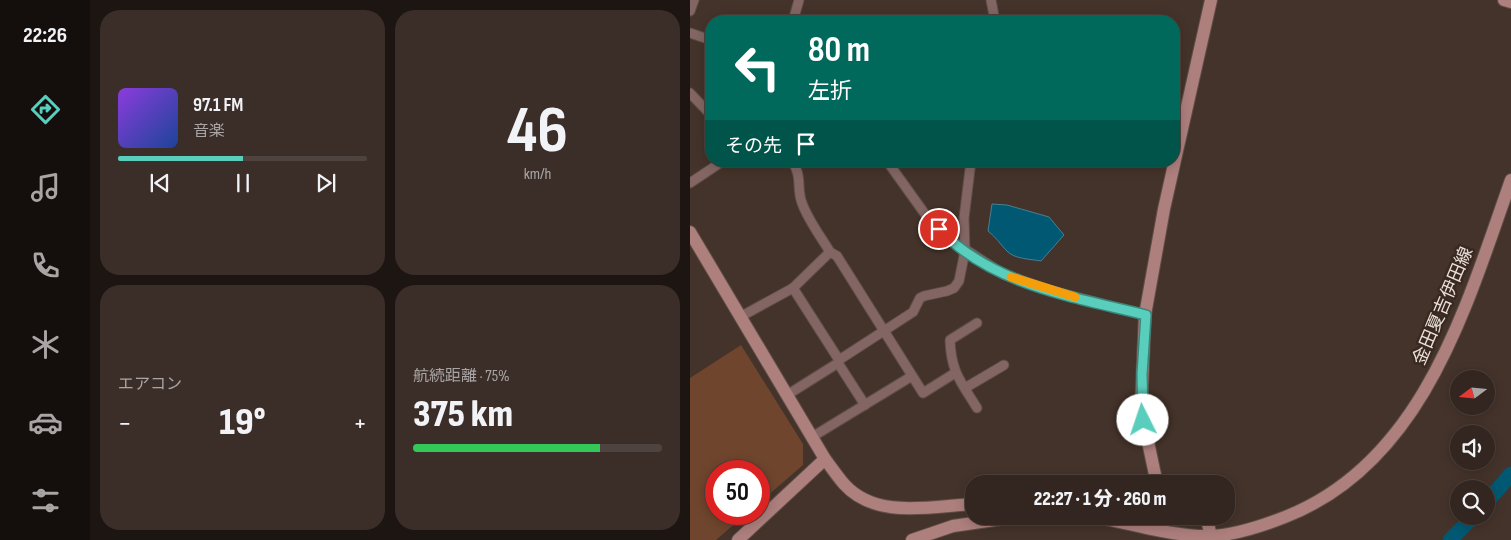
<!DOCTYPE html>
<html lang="ja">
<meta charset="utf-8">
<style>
:root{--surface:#332620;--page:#3b2e29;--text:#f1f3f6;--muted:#a9a5a5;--line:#4e433e;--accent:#5acebd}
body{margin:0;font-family:"Sofia Sans Condensed","Noto Sans JP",sans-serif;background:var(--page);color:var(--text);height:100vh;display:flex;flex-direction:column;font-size:19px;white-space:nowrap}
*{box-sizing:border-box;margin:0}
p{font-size:16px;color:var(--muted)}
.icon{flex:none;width:28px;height:28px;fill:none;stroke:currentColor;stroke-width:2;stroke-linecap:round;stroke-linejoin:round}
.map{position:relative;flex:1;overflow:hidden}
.panel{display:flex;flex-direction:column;gap:10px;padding:10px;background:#1c1512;width:600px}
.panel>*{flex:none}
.banner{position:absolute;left:15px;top:15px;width:475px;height:152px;border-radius:20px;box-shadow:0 2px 12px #0003,0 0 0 1px var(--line);background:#00695c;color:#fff;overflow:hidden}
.needle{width:32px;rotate:254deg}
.buttons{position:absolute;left:760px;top:370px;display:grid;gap:10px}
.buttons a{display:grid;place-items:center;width:45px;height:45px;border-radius:50%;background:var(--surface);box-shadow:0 2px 12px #0003,0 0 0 1px var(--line);font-size:25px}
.speed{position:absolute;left:15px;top:460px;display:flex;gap:10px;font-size:25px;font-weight:700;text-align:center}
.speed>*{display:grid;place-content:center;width:65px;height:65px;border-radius:50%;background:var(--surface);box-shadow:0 2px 12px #0003,0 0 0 1px var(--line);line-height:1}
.speed .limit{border:8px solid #d22;background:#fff;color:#111}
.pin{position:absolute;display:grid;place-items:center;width:42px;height:42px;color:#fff;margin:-21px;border:2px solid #fff;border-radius:50%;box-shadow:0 1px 5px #0007}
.me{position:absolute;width:55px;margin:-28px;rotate:356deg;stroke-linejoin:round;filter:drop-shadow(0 0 4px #0008)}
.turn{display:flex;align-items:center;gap:18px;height:105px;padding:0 20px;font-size:22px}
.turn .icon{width:65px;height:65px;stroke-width:2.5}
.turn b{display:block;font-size:35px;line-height:42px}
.then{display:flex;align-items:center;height:48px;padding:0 20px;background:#0003;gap:10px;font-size:19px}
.big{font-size:38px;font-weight:800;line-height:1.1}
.panel .widget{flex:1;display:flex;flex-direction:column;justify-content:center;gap:8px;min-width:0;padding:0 18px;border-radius:20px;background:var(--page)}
.panel .dial{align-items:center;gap:0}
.dial b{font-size:65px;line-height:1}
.song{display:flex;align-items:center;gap:15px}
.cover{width:60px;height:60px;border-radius:8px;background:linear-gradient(135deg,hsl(270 70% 55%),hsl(220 70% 35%))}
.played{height:5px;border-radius:2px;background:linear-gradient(90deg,var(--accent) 50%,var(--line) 50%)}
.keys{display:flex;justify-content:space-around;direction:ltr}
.heat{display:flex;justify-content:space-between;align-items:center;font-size:28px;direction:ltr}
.charge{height:8px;border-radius:4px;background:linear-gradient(90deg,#34c759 75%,var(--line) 0)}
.panel .tiles{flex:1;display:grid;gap:10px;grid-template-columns:repeat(2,1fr)}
.trip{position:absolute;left:275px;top:475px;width:270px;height:50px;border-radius:20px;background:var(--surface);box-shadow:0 2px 12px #0003,0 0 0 1px var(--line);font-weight:800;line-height:50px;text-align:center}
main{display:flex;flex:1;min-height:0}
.tab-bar{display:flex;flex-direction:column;width:90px;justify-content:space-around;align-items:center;background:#140f0d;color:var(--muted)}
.tab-bar .icon{width:35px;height:35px}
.tab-bar .active{color:var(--accent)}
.tab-bar b{font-size:22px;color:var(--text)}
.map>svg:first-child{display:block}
.green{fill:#6f452d}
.water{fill:#005873;stroke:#468092}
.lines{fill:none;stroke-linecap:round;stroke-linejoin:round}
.river{stroke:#005873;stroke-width:15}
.street-casing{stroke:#5f4f46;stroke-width:11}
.secondary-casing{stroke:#5f4f46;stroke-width:14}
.street{stroke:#836664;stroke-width:9}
.secondary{stroke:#ad7f7d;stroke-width:12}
.route-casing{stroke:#3a867b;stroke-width:12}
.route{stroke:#5acebd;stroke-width:9}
.slow{stroke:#f59e0b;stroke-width:9}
.labels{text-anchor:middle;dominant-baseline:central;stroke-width:5;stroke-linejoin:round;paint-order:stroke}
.street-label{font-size:18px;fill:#eadfda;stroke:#392920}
</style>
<main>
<nav class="tab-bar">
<b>22:26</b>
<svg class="icon active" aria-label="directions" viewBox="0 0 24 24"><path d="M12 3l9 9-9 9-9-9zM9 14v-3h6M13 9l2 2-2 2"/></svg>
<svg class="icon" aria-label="music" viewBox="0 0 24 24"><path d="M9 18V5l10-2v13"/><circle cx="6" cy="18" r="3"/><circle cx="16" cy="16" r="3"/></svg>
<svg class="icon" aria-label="phone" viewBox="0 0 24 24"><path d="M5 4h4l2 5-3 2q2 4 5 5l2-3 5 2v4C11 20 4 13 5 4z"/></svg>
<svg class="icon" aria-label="climate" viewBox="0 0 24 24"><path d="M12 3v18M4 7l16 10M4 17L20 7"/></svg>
<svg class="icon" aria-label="car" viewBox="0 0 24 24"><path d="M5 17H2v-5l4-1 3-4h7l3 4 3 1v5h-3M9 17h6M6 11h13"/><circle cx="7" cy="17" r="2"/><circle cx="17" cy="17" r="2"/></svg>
<svg class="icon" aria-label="filters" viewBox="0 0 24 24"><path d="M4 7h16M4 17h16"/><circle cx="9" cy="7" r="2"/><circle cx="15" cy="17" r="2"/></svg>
</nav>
<section class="panel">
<div class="tiles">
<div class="widget">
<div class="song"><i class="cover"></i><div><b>97.1 FM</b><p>音楽</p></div></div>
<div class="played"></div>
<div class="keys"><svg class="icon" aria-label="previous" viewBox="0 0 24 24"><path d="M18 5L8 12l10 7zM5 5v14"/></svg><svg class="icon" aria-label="pause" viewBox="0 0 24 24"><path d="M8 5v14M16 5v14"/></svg><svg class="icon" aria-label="next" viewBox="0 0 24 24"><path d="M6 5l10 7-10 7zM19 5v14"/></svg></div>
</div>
<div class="widget dial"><b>46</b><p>km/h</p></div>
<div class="widget"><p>エアコン</p>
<div class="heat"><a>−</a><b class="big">19°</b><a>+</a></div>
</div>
<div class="widget"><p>航続距離 · 75%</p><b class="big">375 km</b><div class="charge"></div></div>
</div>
</section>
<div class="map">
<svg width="821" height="540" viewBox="0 0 821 540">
<rect width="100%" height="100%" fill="#44332a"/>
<path class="green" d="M51 345 113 444V465L69 503V471H26V514H56L26 540H0V378Z"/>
<path class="water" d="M302 204 317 205 359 217 374 235 351 261C340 259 324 259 317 251 310 244 306 237 298 231Z"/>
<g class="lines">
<g class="river">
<path d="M796 503 821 474"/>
<path d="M760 540 784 516"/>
</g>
<defs>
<g id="street">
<path d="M301 0 305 21"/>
<path d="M0 11 4 0"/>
<path d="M103 21 109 0"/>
<path d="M0 33 21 40"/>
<path d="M0 93 21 115"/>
<path d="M102 161C113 177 106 188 112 203 118 220 131 237 140 252L147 256 233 393 265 373"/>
<path d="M197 161 235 214 258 238 313 274 359 290 455 315"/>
<path d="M0 183 33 161"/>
<path d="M103 288 149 360 223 312 230 298 234 296 257 291 264 288 269 281 275 251 274 218 281 161"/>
<path d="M50 317 103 288 140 252"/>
<path d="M287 323 260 340C261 372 271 382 287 408"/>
<path d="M149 360 148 363 175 405"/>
<path d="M275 388 314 365"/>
<path d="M97 395 148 363"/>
<path d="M122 437 222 376"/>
</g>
<g id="secondary">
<path d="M814 0 821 2"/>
<path d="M0 232 135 459C141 467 147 476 154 484 186 520 241 506 284 504"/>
<path d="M467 484 451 409 455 315 474 209 521 0"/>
<path d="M402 516C439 523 484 537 521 536 546 535 572 526 595 517 733 463 776 307 821 180"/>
<path d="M516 516 522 540"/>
<path d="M48 540 135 459"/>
<path d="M222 540 263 526 332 516"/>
</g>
</defs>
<use href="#street" class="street-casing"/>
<use href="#secondary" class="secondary-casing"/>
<use href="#street" class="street"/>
<use href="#secondary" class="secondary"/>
</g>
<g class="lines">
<defs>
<path id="route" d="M249 229C302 285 384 297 456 315L452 374 453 420"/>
</defs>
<use href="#route" class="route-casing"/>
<use href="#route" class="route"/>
<path class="slow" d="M321 277 385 297"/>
</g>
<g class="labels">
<g class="street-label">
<text transform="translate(753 306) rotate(-67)">金田夏吉伊田線</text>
</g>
</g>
</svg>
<div class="buttons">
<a><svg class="needle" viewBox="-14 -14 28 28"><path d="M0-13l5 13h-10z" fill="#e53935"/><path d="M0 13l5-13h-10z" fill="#a9a5a5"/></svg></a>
<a><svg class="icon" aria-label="sound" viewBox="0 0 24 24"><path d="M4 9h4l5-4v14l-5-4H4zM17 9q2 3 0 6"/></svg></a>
<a><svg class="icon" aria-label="search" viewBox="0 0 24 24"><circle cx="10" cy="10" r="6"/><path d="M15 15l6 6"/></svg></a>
</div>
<div class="speed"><div class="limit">50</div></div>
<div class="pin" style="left:249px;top:229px;background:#d93025"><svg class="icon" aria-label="arrive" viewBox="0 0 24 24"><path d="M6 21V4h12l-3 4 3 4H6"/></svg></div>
<svg class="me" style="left:453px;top:420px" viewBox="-20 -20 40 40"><circle r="19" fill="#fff"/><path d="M0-13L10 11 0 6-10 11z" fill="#5acebd"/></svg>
<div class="trip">22:27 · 1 分 · 260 m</div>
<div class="banner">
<div class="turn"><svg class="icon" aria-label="left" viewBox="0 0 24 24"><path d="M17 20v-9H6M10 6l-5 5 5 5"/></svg><div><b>80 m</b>左折</div></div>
<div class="then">その先<svg class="icon" aria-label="arrive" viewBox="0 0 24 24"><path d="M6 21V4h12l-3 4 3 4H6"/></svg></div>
</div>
</div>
</main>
